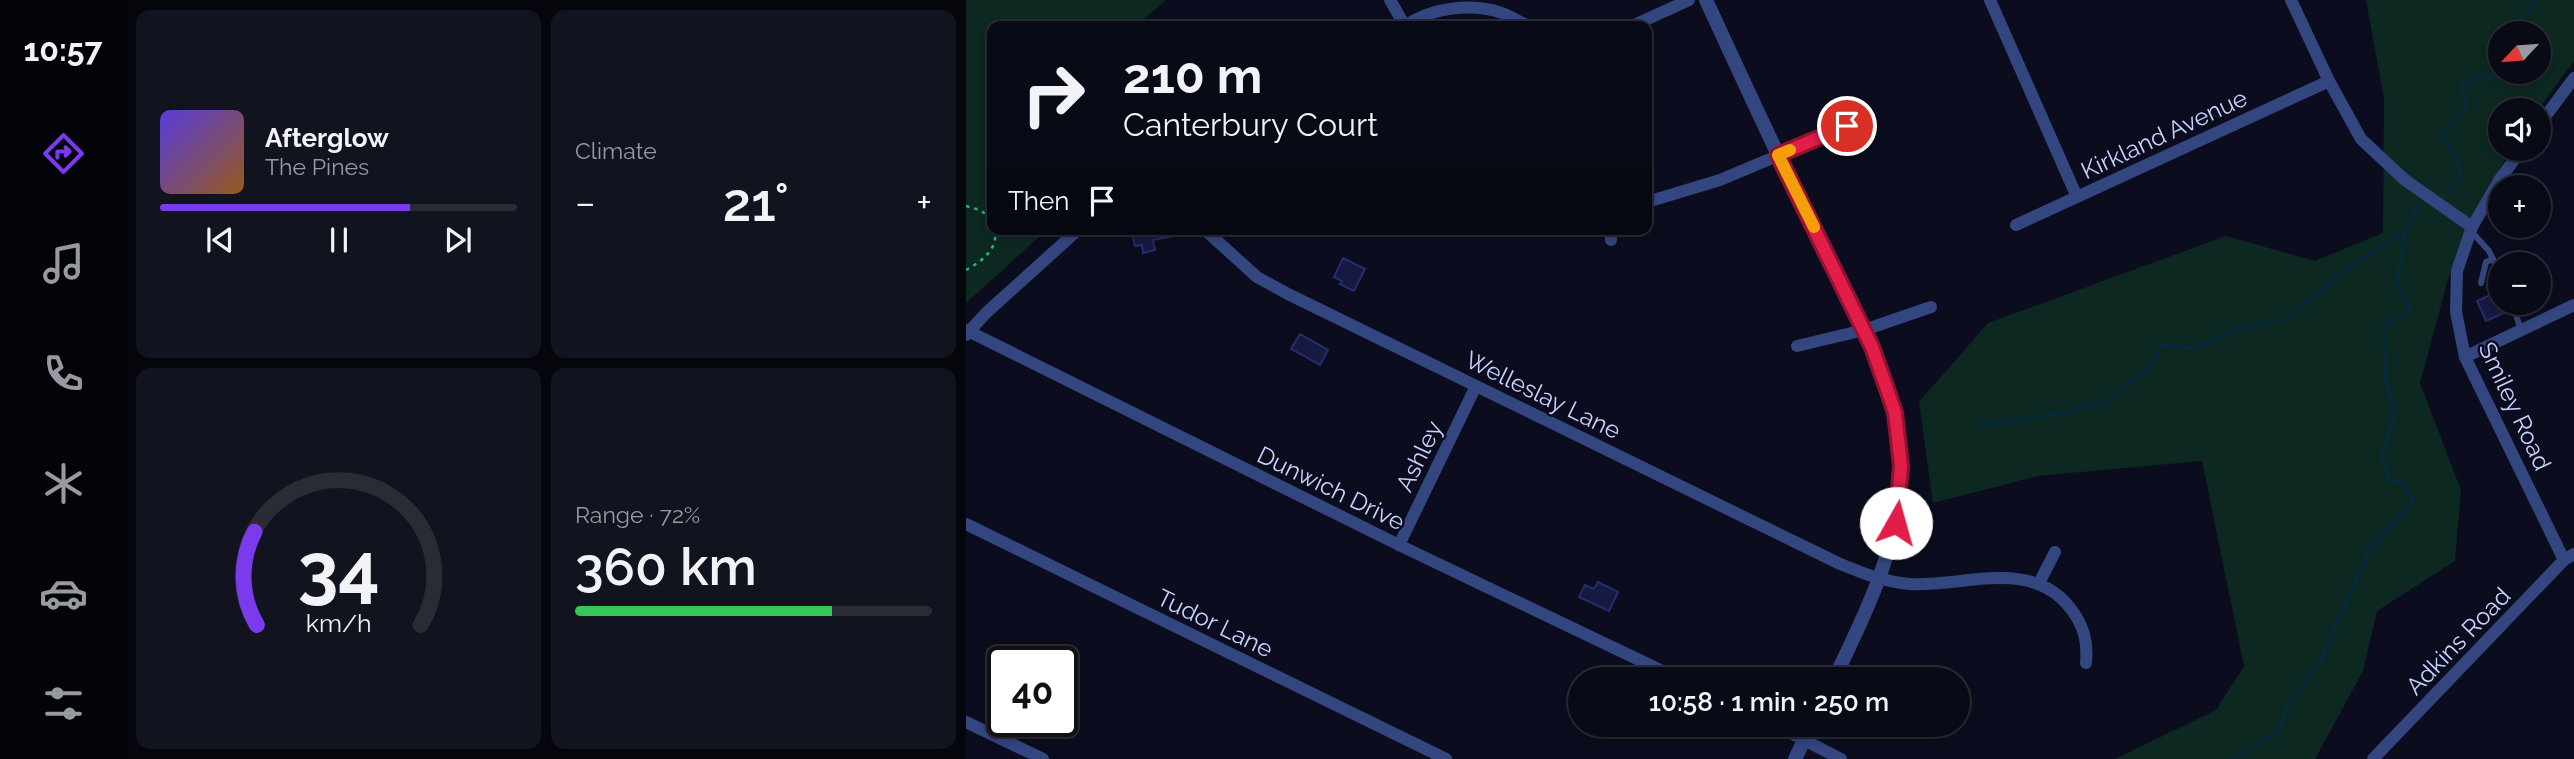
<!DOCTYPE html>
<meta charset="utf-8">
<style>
:root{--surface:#080a16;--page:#11131f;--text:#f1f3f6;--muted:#989aa1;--line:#292b35;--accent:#7c3aed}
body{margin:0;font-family:Raleway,sans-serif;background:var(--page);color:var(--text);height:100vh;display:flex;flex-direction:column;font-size:26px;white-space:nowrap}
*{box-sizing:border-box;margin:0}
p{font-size:23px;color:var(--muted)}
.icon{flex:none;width:38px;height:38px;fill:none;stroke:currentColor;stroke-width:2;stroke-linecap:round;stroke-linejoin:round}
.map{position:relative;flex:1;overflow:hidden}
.drawer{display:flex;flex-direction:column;gap:10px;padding:10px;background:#04060c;width:840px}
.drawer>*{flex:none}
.banner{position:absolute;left:21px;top:21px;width:665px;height:214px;border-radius:14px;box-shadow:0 4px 10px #0003,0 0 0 2px var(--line);background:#080a16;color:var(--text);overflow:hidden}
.needle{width:46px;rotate:244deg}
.tools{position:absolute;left:1522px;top:21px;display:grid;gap:14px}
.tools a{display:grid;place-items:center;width:63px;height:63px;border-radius:50%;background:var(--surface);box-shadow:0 4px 10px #0003,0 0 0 2px var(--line);font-size:35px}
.speed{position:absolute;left:21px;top:646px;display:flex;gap:14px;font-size:35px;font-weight:700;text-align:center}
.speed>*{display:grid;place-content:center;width:91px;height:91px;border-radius:50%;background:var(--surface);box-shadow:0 4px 10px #0003,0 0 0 2px var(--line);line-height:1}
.speed .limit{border:4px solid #111;border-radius:10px;background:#fff;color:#111}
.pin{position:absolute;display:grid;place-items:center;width:60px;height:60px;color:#fff;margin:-30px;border:4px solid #fff;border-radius:50%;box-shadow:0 2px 7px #0007}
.me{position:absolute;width:77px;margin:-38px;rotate:7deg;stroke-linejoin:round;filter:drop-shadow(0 0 5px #0008)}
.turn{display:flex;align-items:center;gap:24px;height:147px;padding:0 21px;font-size:32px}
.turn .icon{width:91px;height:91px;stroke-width:2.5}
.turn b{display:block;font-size:49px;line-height:60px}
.then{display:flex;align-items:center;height:66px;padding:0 21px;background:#0003;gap:14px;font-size:26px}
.big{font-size:52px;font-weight:600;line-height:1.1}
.drawer .card{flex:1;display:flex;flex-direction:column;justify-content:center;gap:10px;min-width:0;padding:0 24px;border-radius:14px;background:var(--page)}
.drawer .dial{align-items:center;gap:0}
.dial svg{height:182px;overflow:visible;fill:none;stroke:var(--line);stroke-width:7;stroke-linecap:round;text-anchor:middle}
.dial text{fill:var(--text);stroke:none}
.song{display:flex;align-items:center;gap:21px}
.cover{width:84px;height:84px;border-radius:10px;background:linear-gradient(135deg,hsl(250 70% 55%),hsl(30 70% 35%))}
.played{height:7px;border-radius:4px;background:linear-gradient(90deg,var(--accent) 70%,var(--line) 70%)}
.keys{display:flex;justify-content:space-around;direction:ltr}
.heat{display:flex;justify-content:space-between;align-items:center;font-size:38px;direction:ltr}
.charge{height:10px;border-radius:5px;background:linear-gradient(90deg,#34c759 72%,var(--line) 0)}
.drawer .tiles{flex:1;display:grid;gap:10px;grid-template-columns:repeat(2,1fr)}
.trip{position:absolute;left:602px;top:667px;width:402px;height:70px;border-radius:35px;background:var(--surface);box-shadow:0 4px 10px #0003,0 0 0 2px var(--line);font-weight:600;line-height:70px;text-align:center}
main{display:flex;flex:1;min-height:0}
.tabs{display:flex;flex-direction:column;width:126px;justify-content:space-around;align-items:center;background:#030409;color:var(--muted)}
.tabs .icon{width:49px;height:49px}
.tabs .current{color:var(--accent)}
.tabs b{font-size:32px;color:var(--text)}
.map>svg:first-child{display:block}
.green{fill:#0d2820;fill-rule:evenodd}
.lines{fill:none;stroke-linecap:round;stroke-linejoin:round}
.stream{stroke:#06293c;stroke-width:3.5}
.building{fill:#161940;stroke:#262c6e;stroke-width:2}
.path{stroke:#26b584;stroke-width:2.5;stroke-dasharray:3.5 5;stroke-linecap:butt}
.service{stroke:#334680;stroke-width:6}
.minor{stroke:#334680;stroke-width:12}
.tertiary{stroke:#334680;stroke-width:14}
.route-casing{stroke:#92132f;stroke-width:18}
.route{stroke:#e11d48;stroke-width:12}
.slow{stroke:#f59e0b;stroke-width:12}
.labels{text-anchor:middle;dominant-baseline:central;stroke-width:5;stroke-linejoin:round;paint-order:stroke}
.street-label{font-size:24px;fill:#c8d1ff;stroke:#0b0d1e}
</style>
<main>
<nav class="tabs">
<b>10:57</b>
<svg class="icon current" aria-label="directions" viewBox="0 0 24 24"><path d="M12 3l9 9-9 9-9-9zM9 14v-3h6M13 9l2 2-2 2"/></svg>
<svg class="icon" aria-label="music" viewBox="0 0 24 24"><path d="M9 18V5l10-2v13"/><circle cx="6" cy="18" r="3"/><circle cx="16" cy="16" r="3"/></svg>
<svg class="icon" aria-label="phone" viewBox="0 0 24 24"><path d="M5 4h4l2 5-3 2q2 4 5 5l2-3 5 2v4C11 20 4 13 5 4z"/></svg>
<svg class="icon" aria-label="climate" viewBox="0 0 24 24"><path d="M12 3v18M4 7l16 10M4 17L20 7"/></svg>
<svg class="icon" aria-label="car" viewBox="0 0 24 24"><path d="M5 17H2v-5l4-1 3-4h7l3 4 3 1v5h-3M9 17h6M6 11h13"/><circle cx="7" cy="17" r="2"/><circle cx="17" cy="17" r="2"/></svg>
<svg class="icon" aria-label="filters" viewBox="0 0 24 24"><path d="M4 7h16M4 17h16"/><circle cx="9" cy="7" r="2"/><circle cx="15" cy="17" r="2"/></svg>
</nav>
<section class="drawer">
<div class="tiles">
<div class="card">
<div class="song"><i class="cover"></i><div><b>Afterglow</b><p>The Pines</p></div></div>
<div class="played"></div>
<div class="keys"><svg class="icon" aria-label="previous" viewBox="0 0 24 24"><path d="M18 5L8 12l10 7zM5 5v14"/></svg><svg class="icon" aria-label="pause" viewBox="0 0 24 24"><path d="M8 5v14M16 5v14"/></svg><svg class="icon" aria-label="next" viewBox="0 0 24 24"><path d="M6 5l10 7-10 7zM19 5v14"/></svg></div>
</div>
<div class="card"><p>Climate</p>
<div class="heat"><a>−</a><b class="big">21°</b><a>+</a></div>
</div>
<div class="card dial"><svg viewBox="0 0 100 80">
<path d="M14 69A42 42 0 1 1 86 69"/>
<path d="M14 69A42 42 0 0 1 13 28" stroke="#7c3aed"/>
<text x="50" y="56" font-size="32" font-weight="700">34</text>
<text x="50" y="72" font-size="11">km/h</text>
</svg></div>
<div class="card"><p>Range · 72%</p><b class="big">360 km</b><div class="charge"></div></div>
</div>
</section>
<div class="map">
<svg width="1608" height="759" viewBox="0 0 1608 759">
<rect width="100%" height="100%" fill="#0b0d1e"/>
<g class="green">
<path d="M0 0H200L170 26H26V229H82L0 303Z"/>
<path d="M1400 0H1608V61L1572 110H1535V149H1544L1482 279 1454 383 1495 490 1489 561 1411 611 1397 671 1349 759H1149L1250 710 1278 666 1236 461 1072 476 967 503 953 402 1022 323 1260 236 1349 261 1417 233 1418 99ZM1535 33H1573V72H1535Z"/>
</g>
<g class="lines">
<g class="stream">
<path d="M1554 33 1552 27 1569 0"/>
<path d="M1482 187 1495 178 1491 158 1476 137 1486 121 1500 107 1496 84 1516 74 1527 80 1535 71"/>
<path d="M1013 426 1091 414 1138 402 1183 368 1196 345 1228 348 1280 326 1321 319 1369 278 1440 230"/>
<path d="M1265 759 1313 732 1323 703 1353 664 1404 548 1447 501 1436 482 1423 481 1416 454 1429 415 1419 378 1418 326 1444 310 1431 285 1438 236 1453 203"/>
</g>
</g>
<g class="building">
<path d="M165 229H215L216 234 187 240 189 250 177 253 176 245 169 246Z"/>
<path d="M377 258 399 269 388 291 374 284 376 281 368 277Z"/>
<path d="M1535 290V303H1538L1542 311 1520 321 1511 301Z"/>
<path d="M334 334 362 350 354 365 325 349Z"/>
<path d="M632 582 652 592 643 611 613 597 619 585 628 589Z"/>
</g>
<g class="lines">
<g class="path">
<path d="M0 206 14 210 26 219"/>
<path d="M0 270C16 261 32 250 29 229"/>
</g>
<g class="service">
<path d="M1505 231 1523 251 1535 275"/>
<path d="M1515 283 1520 262 1527 259"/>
<path d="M1546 303 1555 330"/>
</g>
<g class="minor">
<path d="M424 0 439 26"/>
<path d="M1024 0 1111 197"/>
<path d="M1325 0 1363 81 1395 139 1439 180 1506 227"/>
<path d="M439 26C465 8 502 3 533 12 543 15 553 22 563 26"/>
<path d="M666 26 723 0"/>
<path d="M1573 125 1608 78"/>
<path d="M1556 149 1534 179 1506 227 1491 271 1490 312 1499 357 1598 560"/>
<path d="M681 202 754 180 882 126"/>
<path d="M1050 225 1363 81"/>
<path d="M238 229 291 277 322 294 872 563C896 573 918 582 944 584 998 587 1066 557 1105 609 1118 626 1122 642 1120 663"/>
<path d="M644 229 645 240"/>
<path d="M0 330 433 545 713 679"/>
<path d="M0 335 20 313 113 229"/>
<path d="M831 346 898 330 965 307"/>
<path d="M1499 357 1608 305"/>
<path d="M0 524 480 759"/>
<path d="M433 545 510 386"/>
<path d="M1073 583 1089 552"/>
<path d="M0 722 77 759"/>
<path d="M807 724 875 759"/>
<path d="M1407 759 1598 560 1608 554"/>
</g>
<g class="tertiary">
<path d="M740 0C772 69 804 139 837 207 877 287 934 377 935 468 935 543 900 613 868 679"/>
<path d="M829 759 846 724"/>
</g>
</g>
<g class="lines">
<defs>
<path id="route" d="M881 126 812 155 906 347 922 392 929 413 935 466 930 523"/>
</defs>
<use href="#route" class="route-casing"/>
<use href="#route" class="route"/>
<path class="slow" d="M824 150 812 155 848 227"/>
</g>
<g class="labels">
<g class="street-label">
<text transform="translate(1198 134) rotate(-25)">Kirkland Avenue</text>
<text transform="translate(577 395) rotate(26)">Welleslay Lane</text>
<text transform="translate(1549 406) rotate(65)">Smiley Road</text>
<text transform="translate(453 456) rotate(-64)">Ashley</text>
<text transform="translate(365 488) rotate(26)">Dunwich Drive</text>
<text transform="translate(249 623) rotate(26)">Tudor Lane</text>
<text transform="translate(1492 641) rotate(-46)">Adkins Road</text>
</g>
</g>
</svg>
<div class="tools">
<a><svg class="needle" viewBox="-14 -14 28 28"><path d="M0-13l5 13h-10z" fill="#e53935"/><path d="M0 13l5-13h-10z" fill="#989aa1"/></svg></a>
<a><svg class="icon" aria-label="sound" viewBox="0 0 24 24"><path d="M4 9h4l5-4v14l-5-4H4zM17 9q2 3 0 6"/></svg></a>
<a>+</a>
<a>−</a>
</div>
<div class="speed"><div class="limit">40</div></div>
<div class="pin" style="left:881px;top:126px;background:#d93025"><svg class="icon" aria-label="arrive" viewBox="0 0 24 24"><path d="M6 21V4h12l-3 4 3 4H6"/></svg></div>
<svg class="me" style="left:930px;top:523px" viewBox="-20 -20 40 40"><circle r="19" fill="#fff"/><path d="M0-13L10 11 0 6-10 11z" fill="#e11d48"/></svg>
<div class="trip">10:58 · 1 min · 250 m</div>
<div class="banner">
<div class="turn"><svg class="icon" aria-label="right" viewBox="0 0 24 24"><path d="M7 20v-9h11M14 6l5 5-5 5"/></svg><div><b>210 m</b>Canterbury Court</div></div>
<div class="then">Then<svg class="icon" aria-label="arrive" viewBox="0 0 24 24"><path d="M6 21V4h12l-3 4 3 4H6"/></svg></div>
</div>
</div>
</main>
